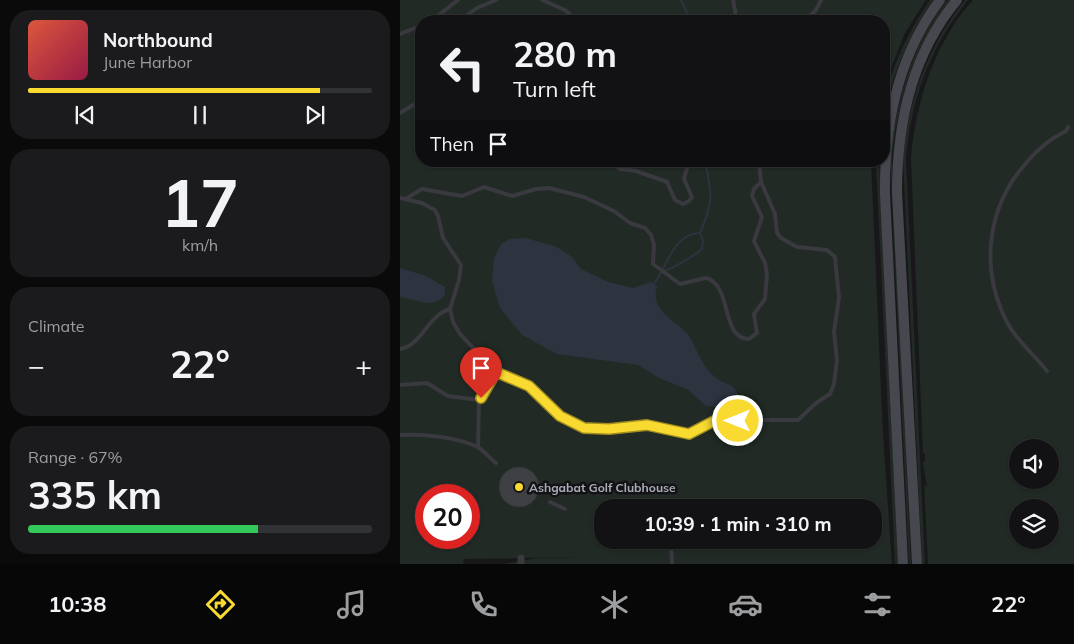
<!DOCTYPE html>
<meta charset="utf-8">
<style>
:root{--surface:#121214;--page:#1b1b1d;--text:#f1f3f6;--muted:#9c9ea0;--line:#313234;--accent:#f9da31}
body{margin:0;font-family:Mulish,sans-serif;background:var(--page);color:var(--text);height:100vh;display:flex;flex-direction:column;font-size:19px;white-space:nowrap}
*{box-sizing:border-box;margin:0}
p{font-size:16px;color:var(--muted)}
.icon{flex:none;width:28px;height:28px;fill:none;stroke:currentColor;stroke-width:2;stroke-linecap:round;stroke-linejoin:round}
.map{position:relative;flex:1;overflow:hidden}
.details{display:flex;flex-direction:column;gap:10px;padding:10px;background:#0a0a0b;width:400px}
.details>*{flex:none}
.hud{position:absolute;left:15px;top:15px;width:475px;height:152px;border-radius:20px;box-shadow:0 1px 4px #0004,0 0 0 1px var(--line);background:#121214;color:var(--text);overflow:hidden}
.tools{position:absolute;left:609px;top:439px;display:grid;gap:10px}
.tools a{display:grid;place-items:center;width:50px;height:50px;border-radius:50%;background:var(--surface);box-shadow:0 1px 4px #0004,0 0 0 1px var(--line);font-size:25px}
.speed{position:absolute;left:15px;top:484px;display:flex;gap:10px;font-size:25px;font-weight:700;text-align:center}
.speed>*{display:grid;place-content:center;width:65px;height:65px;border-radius:50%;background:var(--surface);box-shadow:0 1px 4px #0004,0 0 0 1px var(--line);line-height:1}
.speed .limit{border:8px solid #d22;background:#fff;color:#111}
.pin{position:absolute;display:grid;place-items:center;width:42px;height:42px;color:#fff;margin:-51px -21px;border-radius:50% 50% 50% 0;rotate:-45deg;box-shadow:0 0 5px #0007}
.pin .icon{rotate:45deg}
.me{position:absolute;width:55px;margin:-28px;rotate:270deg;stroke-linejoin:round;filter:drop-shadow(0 0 4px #0008)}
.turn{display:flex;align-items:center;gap:18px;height:105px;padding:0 15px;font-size:22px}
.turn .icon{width:65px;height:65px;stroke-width:2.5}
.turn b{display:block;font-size:35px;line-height:42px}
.then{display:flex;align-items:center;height:48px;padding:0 15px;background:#0003;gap:10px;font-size:19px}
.big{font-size:38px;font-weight:700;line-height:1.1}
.details .card{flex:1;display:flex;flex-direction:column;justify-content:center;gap:8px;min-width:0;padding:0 18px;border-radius:20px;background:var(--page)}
.details .dial{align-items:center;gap:0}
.dial b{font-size:65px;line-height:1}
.song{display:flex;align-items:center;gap:15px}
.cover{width:60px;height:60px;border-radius:8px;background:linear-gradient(135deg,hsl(10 70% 55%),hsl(340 70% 35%))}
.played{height:5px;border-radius:2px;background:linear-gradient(90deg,var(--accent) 85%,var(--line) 85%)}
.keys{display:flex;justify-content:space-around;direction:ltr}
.heat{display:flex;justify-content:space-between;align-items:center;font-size:28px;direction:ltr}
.charge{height:8px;border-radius:4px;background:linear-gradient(90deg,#34c759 67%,var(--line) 0)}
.trip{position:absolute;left:194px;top:499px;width:288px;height:50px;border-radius:20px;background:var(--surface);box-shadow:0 1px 4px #0004,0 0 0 1px var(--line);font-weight:700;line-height:50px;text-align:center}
.menu{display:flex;height:80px;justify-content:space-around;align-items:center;background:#070708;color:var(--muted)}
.menu .icon{width:35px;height:35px}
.menu .active{color:var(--accent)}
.menu b{font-size:22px;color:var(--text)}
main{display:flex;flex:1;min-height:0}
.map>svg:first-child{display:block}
.green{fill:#212a24;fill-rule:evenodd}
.water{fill:#2d343f}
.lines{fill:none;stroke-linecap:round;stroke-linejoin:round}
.stream{stroke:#2d343f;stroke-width:2}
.building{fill:#3f4044;stroke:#333236}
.lane{stroke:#39393f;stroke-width:4}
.street{stroke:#39393f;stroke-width:7}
.secondary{stroke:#46474f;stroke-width:10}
.route-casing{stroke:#a28e20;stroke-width:12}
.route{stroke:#f9da31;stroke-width:9}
.poi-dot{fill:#f9da31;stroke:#131315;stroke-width:2}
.labels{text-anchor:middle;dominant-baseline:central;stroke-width:5;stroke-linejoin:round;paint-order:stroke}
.poi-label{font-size:12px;font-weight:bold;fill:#aaacba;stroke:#131315;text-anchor:start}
</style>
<main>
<section class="details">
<div class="card">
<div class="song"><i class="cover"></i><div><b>Northbound</b><p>June Harbor</p></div></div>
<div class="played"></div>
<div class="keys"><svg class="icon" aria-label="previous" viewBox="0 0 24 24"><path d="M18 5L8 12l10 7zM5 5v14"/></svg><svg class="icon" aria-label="pause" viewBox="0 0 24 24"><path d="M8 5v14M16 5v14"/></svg><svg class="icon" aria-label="next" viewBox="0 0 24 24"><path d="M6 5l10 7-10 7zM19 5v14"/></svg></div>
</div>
<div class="card dial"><b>17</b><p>km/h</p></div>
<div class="card"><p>Climate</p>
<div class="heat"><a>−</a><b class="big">22°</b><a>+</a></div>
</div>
<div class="card"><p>Range · 67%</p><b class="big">335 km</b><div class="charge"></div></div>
</section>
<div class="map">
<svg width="674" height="564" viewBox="0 0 674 564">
<rect width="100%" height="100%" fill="#18181a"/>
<g class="green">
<path d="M0 0H526L505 33 484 86V21H21V161H471L483 435 492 564H103L137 558 179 557 64 559 63 564H0ZM26 495H69V538H26ZM202 508H472V540H202Z"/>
<path d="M530 0H533C509 34 492 76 484 117 484 77 508 33 530 0Z"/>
<path d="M547 0H550C514 46 497 102 492 159L511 564H509L490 159C496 102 511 46 547 0Z"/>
<path d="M565 0H568C530 47 510 101 506 160L525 564H522L503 160C508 101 527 47 565 0Z"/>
<path d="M573 0H674V564H528L524 484 527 488 523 463 525 460V453H523L511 159C515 104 535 41 573 0ZM618 448H650V480H618ZM618 508H650V540H618Z"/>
<path d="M476 161H479L498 564H495Z"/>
</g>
<g class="water">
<path d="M126 238 157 247 172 257 181 269 208 282 233 288 251 282 257 286C255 292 255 299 258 305 263 316 277 323 286 332 297 345 298 362 315 377 324 385 340 384 337 399L316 407 306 406 287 389 261 379 238 365 157 354 122 335 100 308 92 281 94 258 101 244 110 239Z"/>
<path d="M0 268 26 276 45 287V295C32 310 16 299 0 297Z"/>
</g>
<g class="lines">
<g class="stream">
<path d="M281 0 291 21"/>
<path d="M265 270C272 270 296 254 302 249L303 241 300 233"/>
<path d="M254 284C267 266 274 233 300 233 314 201 312 194 305 161"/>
</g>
</g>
<circle class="building" cx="119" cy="487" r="20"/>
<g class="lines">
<g class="lane">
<path d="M142 0 165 10 177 21"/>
<path d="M333 0 337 21"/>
<path d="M31 21 58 0"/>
<path d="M59 21 77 8 96 0"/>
<path d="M405 21 416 10 421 0"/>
<path d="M0 34 21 26"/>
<path d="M0 113 21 100"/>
<path d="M212 161 220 169 236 171 267 182 275 200 283 204 289 201 292 197 284 179 289 161"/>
<path d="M0 198 22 203 35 210 38 216 43 238 61 265 59 280 50 309 53 322 60 334 96 372 132 388 155 412 170 423 201 429 247 425 285 434 297 432 317 420H398L416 403 430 394 434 384 437 360 434 332 439 298 435 257 427 250 397 247 381 238 377 233 375 214 361 182 359 161"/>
<path d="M7 198 22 189 62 196 84 187 112 196 136 189 149 188 184 197 214 211 230 223 245 228 251 235 254 245 253 264 280 284 306 278C333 285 320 339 349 339L357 333 354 314 365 299 367 274 365 263 354 241 362 217 352 196 354 189 361 182"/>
<path d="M0 349C22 345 28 315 50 309"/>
<path d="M647 371C632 352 613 338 603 314 580 262 589 204 627 162 638 149 651 138 666 131L668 127"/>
<path d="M0 385 27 383 48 396 79 400"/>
<path d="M0 435C24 434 56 437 78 447 84 451 90 458 96 463"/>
<path d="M78 448 79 400 85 394 96 372"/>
<path d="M150 502 165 509"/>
<path d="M271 541 272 564"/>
</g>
<path class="street" d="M121 558V564"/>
<g class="secondary">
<path d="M503 564 485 194C484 125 498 56 540 0"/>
<path d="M517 564 497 192C497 124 512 54 557 0"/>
</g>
</g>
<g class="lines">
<defs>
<path id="route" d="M81 398 96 372 129 386 160 416 184 428 209 429 247 425 289 434 314 421H338"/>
</defs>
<use href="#route" class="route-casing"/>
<use href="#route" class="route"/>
</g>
<circle class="poi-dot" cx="119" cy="487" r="5"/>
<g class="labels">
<g class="poi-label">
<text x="129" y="487">Ashgabat Golf Clubhouse</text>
</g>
</g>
</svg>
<div class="tools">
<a><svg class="icon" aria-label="sound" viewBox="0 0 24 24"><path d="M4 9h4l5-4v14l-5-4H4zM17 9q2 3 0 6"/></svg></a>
<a><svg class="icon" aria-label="layers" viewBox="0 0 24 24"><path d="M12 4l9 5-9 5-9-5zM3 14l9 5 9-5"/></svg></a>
</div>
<div class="speed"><div class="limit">20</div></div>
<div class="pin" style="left:81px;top:398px;background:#d93025"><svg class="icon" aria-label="arrive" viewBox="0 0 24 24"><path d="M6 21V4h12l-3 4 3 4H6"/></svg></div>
<svg class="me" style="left:338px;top:421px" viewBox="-20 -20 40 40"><circle r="17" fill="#f9da31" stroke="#fff" stroke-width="3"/><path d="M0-11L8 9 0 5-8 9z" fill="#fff"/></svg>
<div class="trip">10:39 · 1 min · 310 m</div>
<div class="hud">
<div class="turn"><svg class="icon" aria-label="left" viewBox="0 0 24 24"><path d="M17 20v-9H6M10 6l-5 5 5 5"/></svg><div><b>280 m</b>Turn left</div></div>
<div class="then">Then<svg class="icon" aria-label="arrive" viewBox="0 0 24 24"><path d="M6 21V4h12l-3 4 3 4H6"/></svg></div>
</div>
</div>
</main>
<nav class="menu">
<b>10:38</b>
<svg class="icon active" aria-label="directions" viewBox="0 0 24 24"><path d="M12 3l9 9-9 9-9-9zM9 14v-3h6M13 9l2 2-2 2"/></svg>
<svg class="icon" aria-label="music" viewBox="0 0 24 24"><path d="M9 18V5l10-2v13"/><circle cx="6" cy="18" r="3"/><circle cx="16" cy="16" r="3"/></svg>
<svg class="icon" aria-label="phone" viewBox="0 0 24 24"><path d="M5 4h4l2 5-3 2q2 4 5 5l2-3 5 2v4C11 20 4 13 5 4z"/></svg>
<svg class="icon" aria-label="climate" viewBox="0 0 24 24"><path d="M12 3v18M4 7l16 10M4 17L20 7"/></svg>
<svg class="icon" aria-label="car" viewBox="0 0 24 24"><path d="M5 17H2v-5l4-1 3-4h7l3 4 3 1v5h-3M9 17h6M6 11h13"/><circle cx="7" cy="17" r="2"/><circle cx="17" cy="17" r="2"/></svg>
<svg class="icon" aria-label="filters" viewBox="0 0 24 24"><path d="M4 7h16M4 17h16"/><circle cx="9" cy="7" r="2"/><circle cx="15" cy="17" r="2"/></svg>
<b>22°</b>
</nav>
